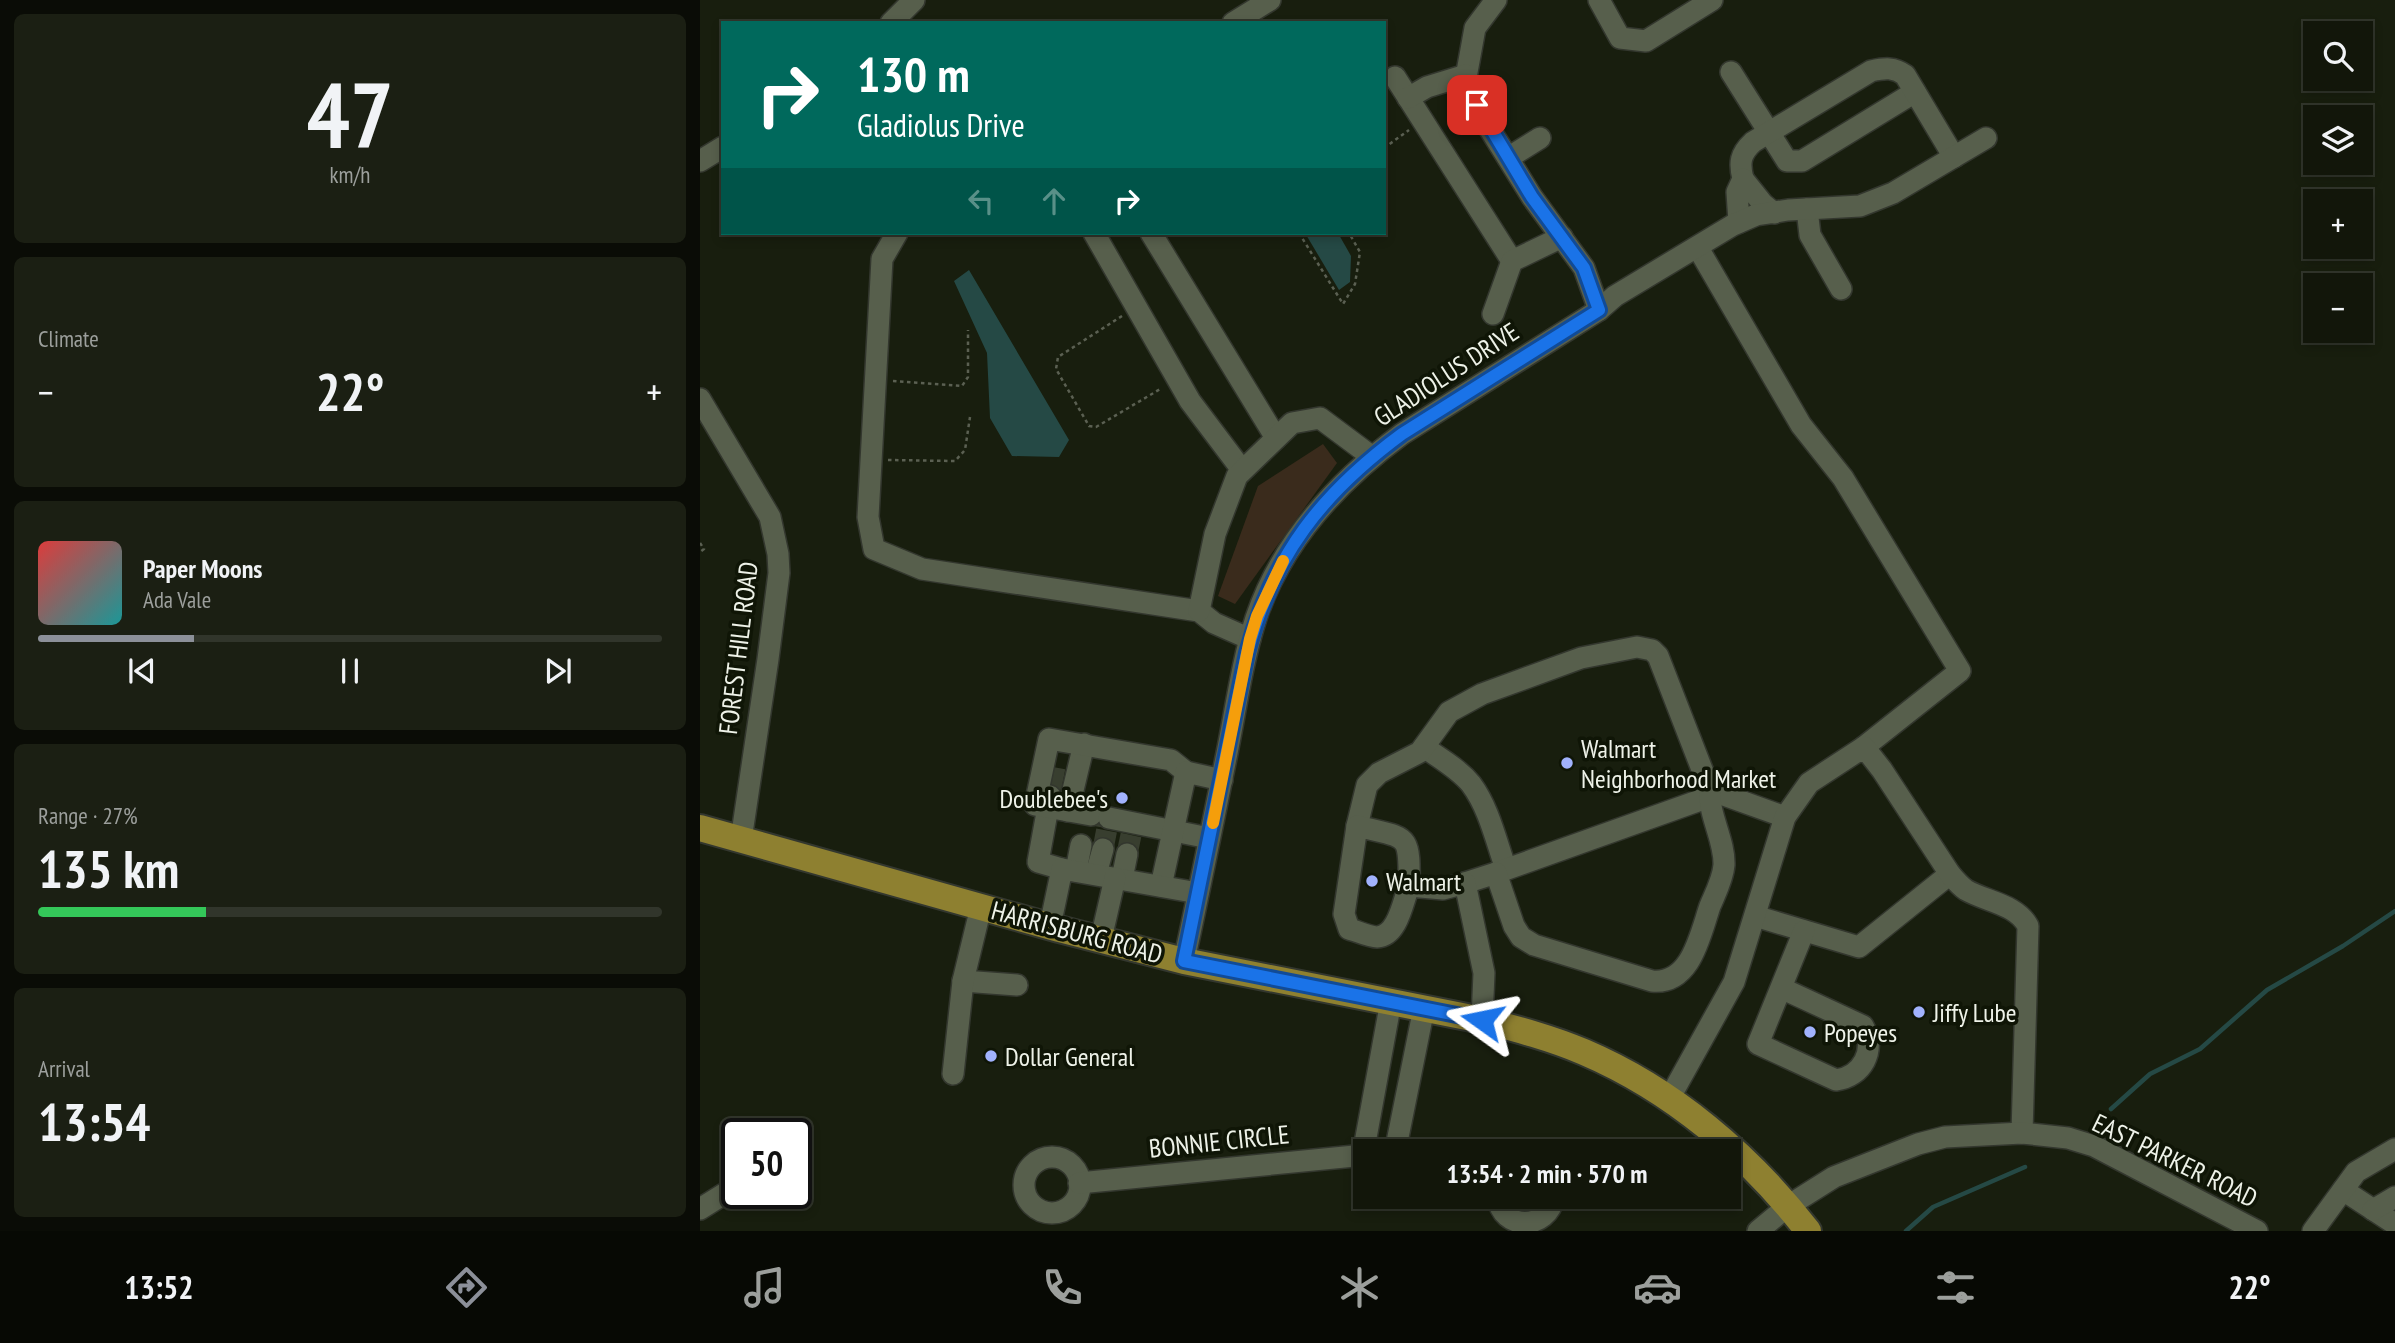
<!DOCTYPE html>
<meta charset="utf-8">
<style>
:root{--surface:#12160a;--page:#1b1f13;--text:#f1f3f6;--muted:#9c9f9c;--line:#31352b;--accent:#8c9099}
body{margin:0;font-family:"PT Sans Narrow",sans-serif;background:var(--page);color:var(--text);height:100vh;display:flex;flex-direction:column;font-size:26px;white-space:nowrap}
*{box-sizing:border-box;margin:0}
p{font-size:23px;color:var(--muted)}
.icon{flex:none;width:38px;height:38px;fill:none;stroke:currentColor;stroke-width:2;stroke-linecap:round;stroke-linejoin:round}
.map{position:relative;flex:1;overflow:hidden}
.panel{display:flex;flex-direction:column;gap:14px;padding:14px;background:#0a0c06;width:700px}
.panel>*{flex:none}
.hud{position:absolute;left:21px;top:21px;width:665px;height:214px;border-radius:0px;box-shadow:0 4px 10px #0003,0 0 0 2px var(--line);background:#00695c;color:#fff;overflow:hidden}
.fabs{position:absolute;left:1603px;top:21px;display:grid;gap:14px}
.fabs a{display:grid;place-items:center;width:70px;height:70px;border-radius:0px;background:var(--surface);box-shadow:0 4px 10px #0003,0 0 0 2px var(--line);font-size:35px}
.speed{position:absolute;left:21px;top:1118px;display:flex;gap:14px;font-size:35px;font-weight:700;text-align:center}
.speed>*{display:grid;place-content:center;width:91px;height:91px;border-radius:50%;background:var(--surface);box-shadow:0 4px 10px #0003,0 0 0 2px var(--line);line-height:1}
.speed .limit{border:4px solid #111;border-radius:10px;background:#fff;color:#111}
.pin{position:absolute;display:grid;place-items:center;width:60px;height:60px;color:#fff;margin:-30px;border-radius:14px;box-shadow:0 4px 10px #0006}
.me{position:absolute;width:77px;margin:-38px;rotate:282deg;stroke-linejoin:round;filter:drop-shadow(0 0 5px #0008)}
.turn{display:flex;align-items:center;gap:24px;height:147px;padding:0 21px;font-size:32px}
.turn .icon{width:91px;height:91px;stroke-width:2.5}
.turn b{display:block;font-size:49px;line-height:60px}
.lanes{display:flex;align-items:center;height:66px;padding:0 21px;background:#0003;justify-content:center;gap:35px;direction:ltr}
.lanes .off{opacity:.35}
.big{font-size:52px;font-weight:700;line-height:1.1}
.panel .widget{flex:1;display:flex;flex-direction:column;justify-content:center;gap:10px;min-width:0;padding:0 24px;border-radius:10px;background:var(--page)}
.panel .dial{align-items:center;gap:0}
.dial b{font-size:91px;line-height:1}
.song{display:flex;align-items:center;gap:21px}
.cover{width:84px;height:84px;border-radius:10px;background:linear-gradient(135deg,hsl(0 70% 55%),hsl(180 70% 35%))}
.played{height:7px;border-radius:4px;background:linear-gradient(90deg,var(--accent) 25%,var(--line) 25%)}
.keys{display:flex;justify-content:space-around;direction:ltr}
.heat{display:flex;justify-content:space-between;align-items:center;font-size:38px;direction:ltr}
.charge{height:10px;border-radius:5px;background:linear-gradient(90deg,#34c759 27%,var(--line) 0)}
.trip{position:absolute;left:653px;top:1139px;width:388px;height:70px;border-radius:0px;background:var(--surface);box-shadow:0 4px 10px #0003,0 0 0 2px var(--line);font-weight:700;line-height:70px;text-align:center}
.tab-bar{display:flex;height:112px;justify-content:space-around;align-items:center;background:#070904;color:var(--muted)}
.tab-bar .icon{width:49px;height:49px}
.tab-bar .selected{color:var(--accent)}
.tab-bar b{font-size:32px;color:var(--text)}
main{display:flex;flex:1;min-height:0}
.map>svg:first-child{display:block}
.green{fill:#3a2b1c}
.water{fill:#254945}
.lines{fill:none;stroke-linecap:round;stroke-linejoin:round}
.stream{stroke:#254945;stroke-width:4.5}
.minor-tunnel{stroke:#383e2f;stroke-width:21;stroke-dasharray:21 10;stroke-linecap:butt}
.minor-casing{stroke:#33372e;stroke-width:24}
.major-casing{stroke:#33372e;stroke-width:30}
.path{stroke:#5b6052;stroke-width:2.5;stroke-dasharray:3.5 3.5;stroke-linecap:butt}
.minor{stroke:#575f4c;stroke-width:21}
.major{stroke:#8e8030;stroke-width:26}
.route-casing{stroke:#114b97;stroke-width:18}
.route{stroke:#1a73e8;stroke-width:12}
.slow{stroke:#f59e0b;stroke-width:12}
.poi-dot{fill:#a1b2fd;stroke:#0f1506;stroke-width:2.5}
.labels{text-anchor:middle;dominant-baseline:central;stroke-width:7;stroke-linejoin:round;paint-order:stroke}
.street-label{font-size:26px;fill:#eef2e8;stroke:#0f1506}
.poi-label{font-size:26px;fill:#eef2e8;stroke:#0f1506;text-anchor:start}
</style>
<main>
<section class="panel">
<div class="widget dial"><b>47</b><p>km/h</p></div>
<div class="widget"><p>Climate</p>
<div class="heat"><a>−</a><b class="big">22°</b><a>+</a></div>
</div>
<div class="widget">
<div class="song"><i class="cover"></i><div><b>Paper Moons</b><p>Ada Vale</p></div></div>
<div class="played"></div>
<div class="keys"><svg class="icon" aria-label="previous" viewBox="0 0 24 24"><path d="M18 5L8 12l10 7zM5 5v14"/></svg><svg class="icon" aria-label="pause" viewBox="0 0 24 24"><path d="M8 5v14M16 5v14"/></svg><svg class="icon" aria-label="next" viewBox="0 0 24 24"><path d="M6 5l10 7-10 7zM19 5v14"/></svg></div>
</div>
<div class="widget"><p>Range · 27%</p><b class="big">135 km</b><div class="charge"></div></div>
<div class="widget"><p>Arrival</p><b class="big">13:54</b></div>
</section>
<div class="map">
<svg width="1695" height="1231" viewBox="0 0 1695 1231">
<rect width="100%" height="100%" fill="#181e0e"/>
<path class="green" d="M623 444 637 463 535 604 518 596 558 486Z"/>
<g class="water">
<path d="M605 233H638L651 256 650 282 639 290Z"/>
<path d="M269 270 369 440 359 457 312 456 290 418 287 353 254 281Z"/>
</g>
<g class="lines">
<g class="stream">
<path d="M1411 1109 1450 1074 1500 1049 1567 990 1643 946 1695 911"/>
<path d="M1206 1231 1233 1207 1325 1167"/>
</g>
<g class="minor-tunnel">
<path d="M351 788 356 762"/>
<path d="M391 815 409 818 403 849"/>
<path d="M427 854 431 835"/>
</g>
<defs>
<g id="minor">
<path d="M796 0 775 28 765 83 789 128 832 197 884 268 899 310"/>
<path d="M899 0 920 38 946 41 1012 0"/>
<path d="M191 23 214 0"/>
<path d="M533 23 570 0"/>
<path d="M1031 72 1087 161H1102L1215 92"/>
<path d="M695 77 812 261"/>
<path d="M708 98 727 87 766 75"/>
<path d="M808 158 840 138"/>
<path d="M0 161 23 147"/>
<path d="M1043 179C1039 163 1040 154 1053 142L1171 71C1185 68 1194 67 1205 75L1254 157"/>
<path d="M1107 209 1110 235 1141 289"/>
<path d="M1039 222 1037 192 1043 179 1063 204 1074 213"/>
<path d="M197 233 182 259 168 517 174 549 222 569 499 611 514 623 550 639"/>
<path d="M394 233 490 401 542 470"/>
<path d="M451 233 576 438"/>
<path d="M998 248 1101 425 1143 478 1260 671 1164 747"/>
<path d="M793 314 812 261 862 237"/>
<path d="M0 399 70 517 78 554 79 573 68 659 41 840"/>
<path d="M499 611 515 534 537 476 592 423 620 418 671 456"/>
<path d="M724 747C739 758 759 769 771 784 789 808 796 841 806 869"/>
<path d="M350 796 338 862 362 869"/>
<path d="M368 811 384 744"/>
<path d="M391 815 335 805 349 739 471 760 486 772"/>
<path d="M409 818 509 838"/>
<path d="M657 826 667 785 679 773 720 752 749 712 782 694 881 658 937 647 952 650 958 656 1010 790 1085 817"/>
<path d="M376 871 381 845"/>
<path d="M796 873 1009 797"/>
<path d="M396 874 403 849"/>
<path d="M422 879 427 854"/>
<path d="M765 883 796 873 814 926 821 937 834 945 952 981C991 985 1000 935 1010 906 1015 894 1023 879 1024 865 1025 840 1008 815 1010 790"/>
<path d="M461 886 486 772 522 780"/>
<path d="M709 886C710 831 708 839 657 826L644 914 649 929C657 931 669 937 677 937 698 936 703 901 709 886L743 889 765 883 784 973 782 1020"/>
<path d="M1055 916 1159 947 1250 874"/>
<path d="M350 926 362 869 498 893"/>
<path d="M401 939 415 878"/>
<path d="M484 961C499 892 513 822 527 753 536 708 542 662 556 618 582 541 637 482 702 434L899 310 915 296 1033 225 1056 215 1088 210 1160 206 1193 193 1286 138"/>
<path d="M263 981 317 985"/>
<path d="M1081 988 1163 1026C1177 1050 1162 1077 1136 1080L1058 1044 1104 931"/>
<path d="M253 1074 263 981 281 907"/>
<path d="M969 1099 1034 982 1085 817 1109 783 1164 747 1182 770 1250 874C1255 880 1260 886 1266 890 1287 902 1316 904 1328 926L1322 1133"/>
<path d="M695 1152 724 1008"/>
<path d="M663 1154 691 1001"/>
<circle cx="352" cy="1185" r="28"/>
<path d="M379 1183 665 1155"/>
<path d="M1643 1190 1695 1224"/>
<path d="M798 1197C801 1231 848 1231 854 1197"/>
<path d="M0 1209 24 1194"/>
<path d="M1673 1210 1695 1197"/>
<path d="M1058 1231 1088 1206 1134 1177 1218 1144 1245 1137 1322 1133 1368 1138 1394 1146 1557 1231"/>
<path d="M1613 1231 1656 1172 1695 1149"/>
</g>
<path id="major" d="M0 828 359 929 484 961 782 1020C817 1029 851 1038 884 1052 973 1090 1049 1155 1108 1231"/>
</defs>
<use href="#minor" class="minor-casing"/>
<use href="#major" class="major-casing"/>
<g class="path">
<path d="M684 148 709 130"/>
<path d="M599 233 643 304 655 284 660 252 649 233"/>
<path d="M422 316 358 357 356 369 389 426 396 427 462 388"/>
<path d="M193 381 262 386 268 377V330"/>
<path d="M188 460 255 461 265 450 270 417"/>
<path d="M0 543 4 549 0 552"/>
</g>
<use href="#minor" class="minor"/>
<use href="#major" class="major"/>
</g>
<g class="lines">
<defs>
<path id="route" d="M777 105 832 197 884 268 899 310 702 434C622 493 573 555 547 653L484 961 782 1020"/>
</defs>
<use href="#route" class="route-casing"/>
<use href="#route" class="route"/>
<path class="slow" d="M513 823 550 639 557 616 583 561"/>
</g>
<g class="poi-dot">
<circle cx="867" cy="763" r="7"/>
<circle cx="422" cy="798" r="7"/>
<circle cx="672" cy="881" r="7"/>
<circle cx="1219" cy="1012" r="7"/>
<circle cx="1110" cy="1032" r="7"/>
<circle cx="291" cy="1056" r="7"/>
</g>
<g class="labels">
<g class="street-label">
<text transform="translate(746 374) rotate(-33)">GLADIOLUS DRIVE</text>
<text transform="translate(38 648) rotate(-83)">FOREST HILL ROAD</text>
<text transform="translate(377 932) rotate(15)">HARRISBURG ROAD</text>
<text transform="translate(519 1141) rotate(-6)">BONNIE CIRCLE</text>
<text transform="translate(1475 1160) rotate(26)">EAST PARKER ROAD</text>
</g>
<g class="poi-label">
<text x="881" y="748">Walmart<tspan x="881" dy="30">Neighborhood Market</tspan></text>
<text x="408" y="798" text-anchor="end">Doublebee's</text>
<text x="686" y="881">Walmart</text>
<text x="1233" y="1012">Jiffy Lube</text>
<text x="1124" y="1032">Popeyes</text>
<text x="305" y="1056">Dollar General</text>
</g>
</g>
</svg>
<div class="fabs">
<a><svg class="icon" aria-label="search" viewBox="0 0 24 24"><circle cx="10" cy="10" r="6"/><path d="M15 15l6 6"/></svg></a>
<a><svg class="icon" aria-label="layers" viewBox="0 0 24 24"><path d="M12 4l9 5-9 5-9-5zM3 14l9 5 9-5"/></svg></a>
<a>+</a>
<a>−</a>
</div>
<div class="speed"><div class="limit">50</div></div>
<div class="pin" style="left:777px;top:105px;background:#d93025"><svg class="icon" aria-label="arrive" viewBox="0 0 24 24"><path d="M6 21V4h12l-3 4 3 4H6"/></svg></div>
<svg class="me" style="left:782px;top:1020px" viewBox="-20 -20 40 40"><path d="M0-17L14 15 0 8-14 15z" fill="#1a73e8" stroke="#fff" stroke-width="4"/></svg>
<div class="trip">13:54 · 2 min · 570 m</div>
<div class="hud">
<div class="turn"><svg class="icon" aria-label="right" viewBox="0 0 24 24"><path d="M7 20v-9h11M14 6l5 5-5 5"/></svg><div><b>130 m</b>Gladiolus Drive</div></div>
<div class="lanes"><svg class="icon off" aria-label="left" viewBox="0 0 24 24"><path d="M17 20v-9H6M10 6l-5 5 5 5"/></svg><svg class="icon off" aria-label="ahead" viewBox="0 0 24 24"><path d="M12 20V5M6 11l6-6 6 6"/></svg><svg class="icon" aria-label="right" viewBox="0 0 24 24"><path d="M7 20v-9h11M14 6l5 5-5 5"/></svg></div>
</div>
</div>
</main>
<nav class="tab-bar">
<b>13:52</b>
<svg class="icon selected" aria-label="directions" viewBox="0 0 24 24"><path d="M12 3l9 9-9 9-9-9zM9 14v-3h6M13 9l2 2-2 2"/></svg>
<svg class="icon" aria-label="music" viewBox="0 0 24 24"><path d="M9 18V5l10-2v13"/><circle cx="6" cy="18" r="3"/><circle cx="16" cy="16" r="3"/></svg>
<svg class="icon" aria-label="phone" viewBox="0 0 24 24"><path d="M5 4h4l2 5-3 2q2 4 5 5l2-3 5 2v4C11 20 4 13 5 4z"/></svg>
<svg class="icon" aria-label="climate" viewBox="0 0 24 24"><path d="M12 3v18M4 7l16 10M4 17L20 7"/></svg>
<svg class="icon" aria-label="car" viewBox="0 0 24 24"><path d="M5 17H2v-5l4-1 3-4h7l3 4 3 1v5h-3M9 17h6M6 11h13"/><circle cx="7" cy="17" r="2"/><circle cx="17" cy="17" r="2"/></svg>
<svg class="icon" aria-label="filters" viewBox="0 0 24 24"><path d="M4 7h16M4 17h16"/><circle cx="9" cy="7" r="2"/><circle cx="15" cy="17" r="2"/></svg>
<b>22°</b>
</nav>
